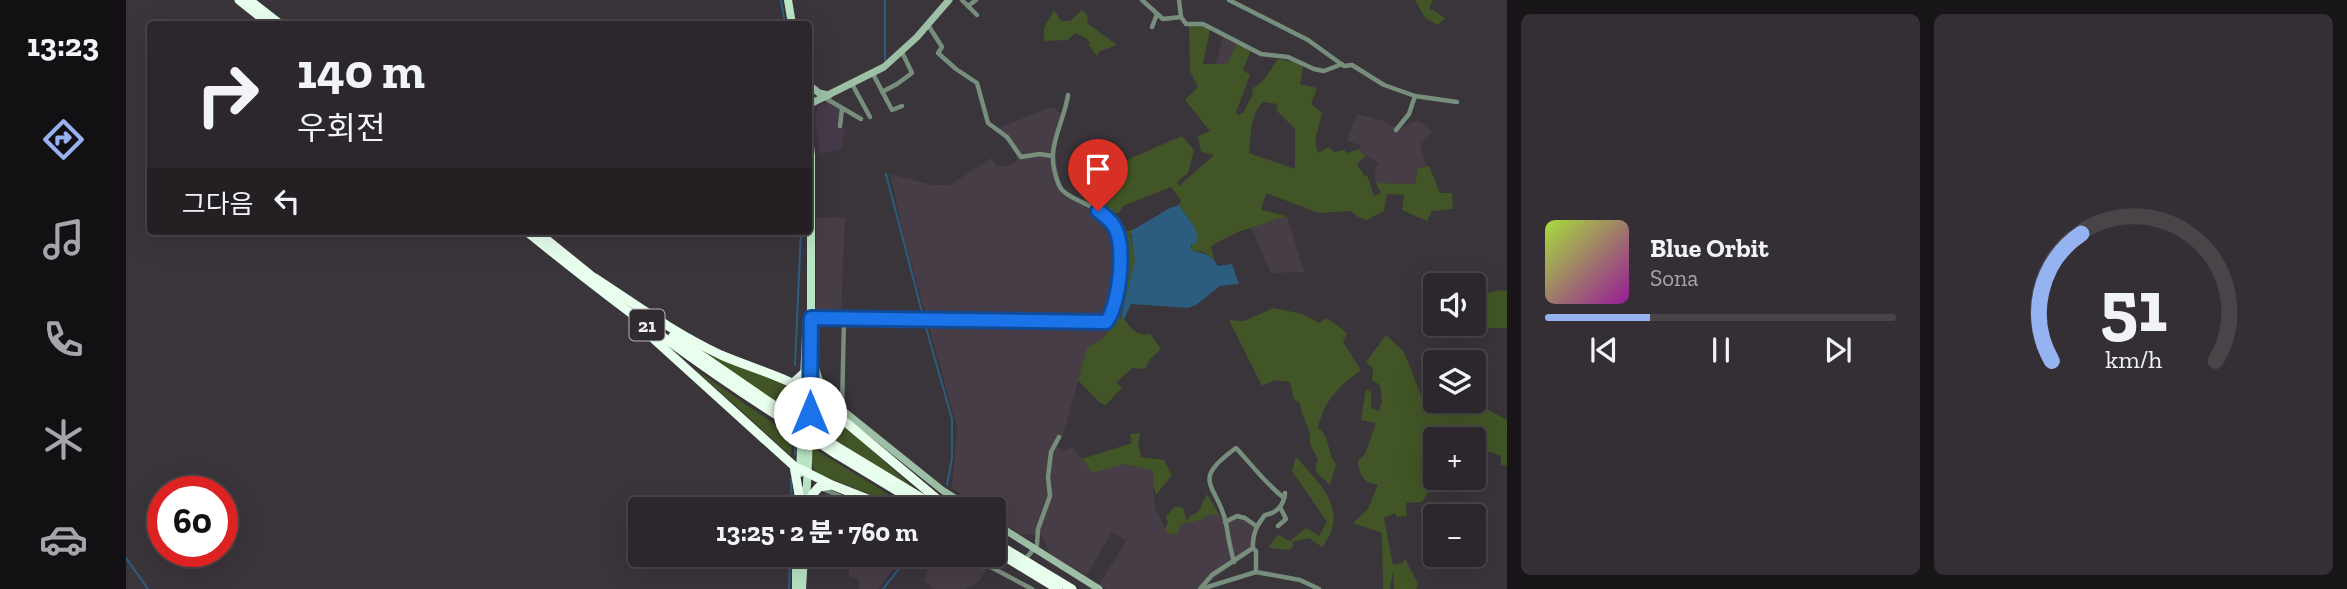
<!DOCTYPE html>
<html lang="ko">
<meta charset="utf-8">
<style>
:root{--surface:#2c272c;--page:#342f34;--text:#f1f3f6;--muted:#a6a5a9;--line:#484448;--accent:#95b2f1}
body{margin:0;font-family:"Zilla Slab","Noto Sans KR",serif;background:var(--page);color:var(--text);height:100vh;display:flex;flex-direction:column;font-size:26px;white-space:nowrap}
*{box-sizing:border-box;margin:0}
p{font-size:23px;color:var(--muted)}
.icon{flex:none;width:38px;height:38px;fill:none;stroke:currentColor;stroke-width:2;stroke-linecap:round;stroke-linejoin:round}
.map{position:relative;flex:1;overflow:hidden}
.details{display:flex;flex-direction:column;gap:14px;padding:14px;background:#181518;width:840px}
.details>*{flex:none}
.guide{position:absolute;left:21px;top:21px;width:665px;height:214px;border-radius:7px;box-shadow:0 7px 28px #0002,0 0 0 2px var(--line);background:#2c272c;color:var(--text);overflow:hidden}
.controls{position:absolute;left:1297px;top:273px;display:grid;gap:14px}
.controls a{display:grid;place-items:center;width:63px;height:63px;border-radius:7px;background:var(--surface);box-shadow:0 7px 28px #0002,0 0 0 2px var(--line);font-size:35px}
.speed{position:absolute;left:21px;top:476px;display:flex;gap:14px;font-size:35px;font-weight:700;text-align:center}
.speed>*{display:grid;place-content:center;width:91px;height:91px;border-radius:50%;background:var(--surface);box-shadow:0 7px 28px #0002,0 0 0 2px var(--line);line-height:1}
.speed .limit{border:10px solid #d22;background:#fff;color:#111}
.pin{position:absolute;display:grid;place-items:center;width:60px;height:60px;color:#fff;margin:-72px -30px;border-radius:50% 50% 50% 0;rotate:-45deg;box-shadow:0 0 7px #0007}
.pin .icon{rotate:45deg}
.me{position:absolute;width:77px;margin:-38px;rotate:0deg;stroke-linejoin:round;filter:drop-shadow(0 0 5px #0008)}
.turn{display:flex;align-items:center;gap:24px;height:147px;padding:0 35px;font-size:32px}
.turn .icon{width:91px;height:91px;stroke-width:2.5}
.turn b{display:block;font-size:49px;line-height:60px}
.then{display:flex;align-items:center;height:66px;padding:0 35px;background:#0003;gap:14px;font-size:26px}
.details .tile{flex:1;display:flex;flex-direction:column;justify-content:center;gap:10px;min-width:0;padding:0 24px;border-radius:10px;background:var(--page)}
.details .dial{align-items:center;gap:0}
.dial svg{height:182px;overflow:visible;fill:none;stroke:var(--line);stroke-width:7;stroke-linecap:round;text-anchor:middle}
.dial text{fill:var(--text);stroke:none}
.song{display:flex;align-items:center;gap:21px}
.cover{width:84px;height:84px;border-radius:10px;background:linear-gradient(135deg,hsl(80 70% 55%),hsl(300 70% 35%))}
.played{height:7px;border-radius:4px;background:linear-gradient(90deg,var(--accent) 30%,var(--line) 30%)}
.keys{display:flex;justify-content:space-around;direction:ltr}
.details .tiles{flex:1;display:grid;gap:14px;grid-template-columns:repeat(2,1fr)}
.trip{position:absolute;left:502px;top:497px;width:378px;height:70px;border-radius:7px;background:var(--surface);box-shadow:0 7px 28px #0002,0 0 0 2px var(--line);font-weight:800;line-height:70px;text-align:center}
main{display:flex;flex:1;min-height:0}
.menu{display:flex;flex-direction:column;width:126px;justify-content:space-around;align-items:center;background:#121012;color:var(--muted)}
.menu .icon{width:49px;height:49px}
.menu .selected{color:var(--accent)}
.menu b{font-size:32px;color:var(--text)}
.map>svg:first-child{display:block}
.commercial{fill:#453a49}
.built{fill:#473d47}
.green{fill:#425526;fill-rule:evenodd}
.water{fill:#2c5d7f}
.lines{fill:none;stroke-linecap:round;stroke-linejoin:round}
.stream{stroke:#2c5d7f;stroke-width:2}
.street{stroke:#788e7d;stroke-width:4.5}
.secondary{stroke:#9cbfa5;stroke-width:7}
.primary{stroke:#b8e5c3;stroke-width:8}
.highway{stroke:#e9ffee;stroke-width:9}
.highway-bridge{stroke:#e9ffee;stroke-width:9}
.route-casing{stroke:#114b97;stroke-width:18}
.route{stroke:#1a73e8;stroke-width:12}
.labels{text-anchor:middle;dominant-baseline:central;stroke-width:7;stroke-linejoin:round;paint-order:stroke}
.shield{fill:#302a31;stroke:#b8b3b8;stroke-width:2}
.shield-label{font-size:19px;font-weight:bold;fill:#f2eef2}
</style>
<main>
<nav class="menu">
<b>13:23</b>
<svg class="icon selected" aria-label="directions" viewBox="0 0 24 24"><path d="M12 3l9 9-9 9-9-9zM9 14v-3h6M13 9l2 2-2 2"/></svg>
<svg class="icon" aria-label="music" viewBox="0 0 24 24"><path d="M9 18V5l10-2v13"/><circle cx="6" cy="18" r="3"/><circle cx="16" cy="16" r="3"/></svg>
<svg class="icon" aria-label="phone" viewBox="0 0 24 24"><path d="M5 4h4l2 5-3 2q2 4 5 5l2-3 5 2v4C11 20 4 13 5 4z"/></svg>
<svg class="icon" aria-label="climate" viewBox="0 0 24 24"><path d="M12 3v18M4 7l16 10M4 17L20 7"/></svg>
<svg class="icon" aria-label="car" viewBox="0 0 24 24"><path d="M5 17H2v-5l4-1 3-4h7l3 4 3 1v5h-3M9 17h6M6 11h13"/><circle cx="7" cy="17" r="2"/><circle cx="17" cy="17" r="2"/></svg>
</nav>
<div class="map">
<svg width="1381" height="589" viewBox="0 0 1381 589">
<rect width="100%" height="100%" fill="#3a343b"/>
<path class="commercial" d="M701 102 715 110 711 125 719 130 716 149 694 154 689 118 692 106Z"/>
<g class="built">
<path d="M1097 37 1110 44 1101 64H1090Z"/>
<path d="M928 108 937 116 929 154 935 188 944 197 978 218 993 235 998 257 994 301 979 336 961 348 937 436 931 446 938 451 947 447 966 473 999 463 1029 471 1027 484 1029 508 1039 529 1074 520 1084 514 1094 516 1101 523 1110 518 1119 517 1131 527 1127 551 1074 589H981L973 585 1000 541 986 532 960 576 924 554 915 535 893 534 868 517V509H857L826 488 831 427 778 237 764 174 807 185H824L865 158 870 166 876 167 891 162 889 149 869 130 919 109Z"/>
<path d="M1231 114 1257 121 1273 129 1292 120 1307 132 1294 143 1300 166 1292 168 1289 184 1250 183 1248 172 1253 163 1234 152V145L1221 141Z"/>
<path d="M1161 216 1178 272 1145 273 1125 228Z"/>
<path d="M719 217 715 316H690V218Z"/>
<path d="M723 555H778L752 589H733V579L723 577Z"/>
<path d="M812 555H838L861 568 852 582 839 589H808L797 580Z"/>
</g>
<g class="green">
<path d="M1289 0H1307L1303 8 1319 18 1312 25 1299 18Z"/>
<path d="M928 10 935 21H944L956 10 962 16 961 23 991 45 974 51 971 56 963 46 964 43 960 38 949 33 942 40 918 41V28Z"/>
<path d="M1063 26H1075L1084 29 1077 64H1101L1110 44 1125 50 1117 70 1124 75 1110 112 1112 115 1117 113 1127 94 1126 89 1137 81 1152 59 1169 62 1177 67 1174 84 1191 88 1185 104 1196 113 1189 141 1192 153 1203 147 1208 152 1218 150 1221 153 1234 149V152L1240 156 1231 164 1238 176 1241 175 1248 196 1255 193 1250 183 1289 184 1292 168 1303 166 1314 193H1326L1327 209 1306 211 1301 221 1276 210 1278 195 1261 194 1258 211 1241 220 1232 217 1225 211 1193 213 1140 193 1135 210 1161 216 1112 232 1085 246 1088 259 1077 252 1066 251 1064 220 1053 205 1055 200 1045 187 997 206 993 213 983 215 957 199 971 191 976 175 998 161 1056 136 1068 150 1062 173 1051 182 1053 186 1088 155 1075 152 1072 136 1084 131 1059 100 1072 87 1064 71ZM1137 102 1152 104 1150 110 1169 129V169L1123 153C1125 136 1124 114 1137 102Z"/>
<path d="M1007 230 1004 235C1014 260 1006 294 994 318L998 319C1005 328 1011 337 1024 334L1035 349 1024 359 1019 369 1006 368 990 383 996 387 980 405 974 403 952 380 961 348C967 344 976 340 980 335 999 307 1000 267 993 235L995 232Z"/>
<path d="M1374 290 1381 291V328H1359L1353 334 1345 324H1348V306L1362 293Z"/>
<path d="M1147 308 1177 314 1193 323 1201 318 1221 333 1217 342 1235 370C1212 387 1198 401 1192 428 1205 437 1201 454 1210 464L1204 485C1196 476 1185 473 1192 460L1184 444V432L1176 414 1174 403 1168 399 1164 382 1149 380 1136 386 1103 320 1118 321Z"/>
<path d="M1260 335 1278 352 1298 403 1322 414 1332 408 1333 401H1345L1381 420V466L1375 465V456L1358 450 1353 444H1348V439H1309V445H1305L1309 453V478H1319L1315 492 1303 491 1296 502 1280 503 1281 516 1271 517 1269 513 1258 518 1267 565 1276 563 1279 559 1292 584 1290 589H1268L1267 571 1264 589H1257L1256 533 1227 523 1242 509 1252 484C1238 484 1233 475 1232 461L1239 454 1250 423 1235 420 1240 389 1245 392V408L1253 411 1256 401 1254 385 1246 380 1247 368 1240 362Z"/>
<path d="M570 347 667 386V414Z"/>
<path d="M569 369 667 437 665 456Z"/>
<path d="M689 400 797 496 688 426Z"/>
<path d="M1014 433 1012 444 1015 457 1038 460 1046 475 1030 495 1027 484 1028 471 999 464 966 473 956 459 1006 443 1004 434Z"/>
<path d="M687 448 786 509H781L690 473 685 462Z"/>
<path d="M1170 457C1193 483 1225 510 1196 547L1183 538 1166 542 1167 547 1162 550 1145 548 1143 546 1152 535 1164 541 1180 528 1193 536 1201 522 1166 471Z"/>
<path d="M1081 494 1094 516 1084 514 1074 520 1054 525 1051 535 1042 533 1039 529 1042 522 1040 517 1049 506 1057 508 1061 522 1064 516 1073 511Z"/>
</g>
<path class="water" d="M1053 205 1070 229 1072 242 1065 245 1066 251C1078 253 1086 255 1092 266L1106 264 1113 284 1094 286 1070 305 1062 308 1005 304 998 319H995L1009 260 1005 231 1044 208Z"/>
<g class="lines">
<g class="stream">
<path d="M655 0 659 24"/>
<path d="M759 0V60"/>
<path d="M760 174 797 316"/>
<path d="M799 324 826 419V458L821 485"/>
<path d="M669 365 675 231"/>
<path d="M670 416V390"/>
<path d="M669 454V432"/>
<path d="M665 479 666 509"/>
<path d="M0 558 22 589"/>
<path d="M663 589 664 555"/>
<path d="M757 589 784 555"/>
</g>
<g class="street">
<path d="M836 0 842 6 850 0"/>
<path d="M1016 0 1037 19 1055 17"/>
<path d="M1053 0 1055 17 1060 24H1077L1135 54 1162 57 1188 69 1198 71 1216 64"/>
<path d="M1103 0 1182 40 1218 66 1226 65 1258 85 1289 96 1331 102"/>
<path d="M842 6 851 15"/>
<path d="M802 25 816 47 812 53 830 69 851 83 862 123 881 137 895 157 914 154 926 156"/>
<path d="M1026 27 1031 14"/>
<path d="M747 74 766 110 776 106"/>
<path d="M726 84 744 117"/>
<path d="M756 92 771 84 786 73 776 52"/>
<path d="M942 95C937 128 917 148 933 185 937 195 954 201 964 206 972 211 983 217 989 226 999 246 993 292 986 312 985 318 981 320 980 326"/>
<path d="M699 98 735 119"/>
<path d="M714 126 716 109"/>
<path d="M1270 130 1283 114 1289 96"/>
<path d="M681 318 980 322"/>
<path d="M716 409 718 319"/>
<path d="M697 489 744 509"/>
<path d="M1099 522 1111 516 1119 518 1130 526"/>
<path d="M1152 526 1160 519 1154 507"/>
<path d="M1127 548 1130 551V572L1174 580 1193 589"/>
<path d="M842 555 906 589"/>
<path d="M902 556 911 545 912 529 924 496 922 477 925 452 933 437"/>
<path d="M1108 562C1104 548 1102 536 1100 523 1091 483 1063 482 1110 448 1126 465 1140 484 1158 498"/>
<path d="M1074 589 1086 575 1127 548C1126 534 1131 525 1139 515 1151 513 1158 505 1159 493"/>
<path d="M1075 589 1130 572"/>
</g>
<g class="secondary">
<path d="M682 84 693 93 703 95"/>
<path d="M682 105 758 67 791 37 823 0"/>
<path d="M687 360 695 385 704 400 816 490 846 509"/>
<path d="M868 523 973 589"/>
</g>
<g class="primary">
<path d="M662 0 666 24"/>
<path d="M674 473 680 335"/>
<path d="M680 506 685 393V156L682 127"/>
<path d="M671 509 673 489"/>
<path d="M670 589V555"/>
<path d="M676 589 678 555"/>
</g>
<g class="highway">
<path d="M113 0 143 24"/>
<path d="M123 0 154 24"/>
<path d="M400 231C479 295 560 357 646 412"/>
<path d="M410 231 473 282"/>
<path d="M469 278C510 305 550 334 595 355 625 368 657 376 685 393L823 509"/>
<path d="M510 323 668 466 673 494"/>
<path d="M547 336 646 404"/>
<path d="M684 376 701 401"/>
<path d="M667 383 677 374"/>
<path d="M710 446 814 509"/>
<path d="M710 454 801 509"/>
<path d="M668 466 704 484"/>
<path d="M680 507 686 495 693 487 706 485 767 509"/>
<path d="M868 542 946 589"/>
<path d="M868 550 932 589"/>
</g>
<g class="highway-bridge">
<path d="M646 404 710 446"/>
<path d="M646 412 710 454"/>
</g>
</g>
<g class="lines">
<defs>
<path id="route" d="M684 413 685 318 980 322C994 305 1000 244 988 226 984 220 978 215 972 211"/>
</defs>
<use href="#route" class="route-casing"/>
<use href="#route" class="route"/>
</g>
<g class="labels">
<rect class="shield" x="503.5" y="309.5" width="35" height="31" rx="5"/>
<g class="shield-label">
<text x="521" y="325">21</text>
</g>
</g>
</svg>
<div class="controls">
<a><svg class="icon" aria-label="sound" viewBox="0 0 24 24"><path d="M4 9h4l5-4v14l-5-4H4zM17 9q2 3 0 6"/></svg></a>
<a><svg class="icon" aria-label="layers" viewBox="0 0 24 24"><path d="M12 4l9 5-9 5-9-5zM3 14l9 5 9-5"/></svg></a>
<a>+</a>
<a>−</a>
</div>
<div class="speed"><div class="limit">60</div></div>
<div class="pin" style="left:972px;top:211px;background:#d93025"><svg class="icon" aria-label="arrive" viewBox="0 0 24 24"><path d="M6 21V4h12l-3 4 3 4H6"/></svg></div>
<svg class="me" style="left:684px;top:413px" viewBox="-20 -20 40 40"><circle r="19" fill="#fff"/><path d="M0-13L10 11 0 6-10 11z" fill="#1a73e8"/></svg>
<div class="trip">13:25 · 2 분 · 760 m</div>
<div class="guide">
<div class="turn"><svg class="icon" aria-label="right" viewBox="0 0 24 24"><path d="M7 20v-9h11M14 6l5 5-5 5"/></svg><div><b>140 m</b>우회전</div></div>
<div class="then">그다음<svg class="icon" aria-label="left" viewBox="0 0 24 24"><path d="M17 20v-9H6M10 6l-5 5 5 5"/></svg></div>
</div>
</div>
<section class="details">
<div class="tiles">
<div class="tile">
<div class="song"><i class="cover"></i><div><b>Blue Orbit</b><p>Sona</p></div></div>
<div class="played"></div>
<div class="keys"><svg class="icon" aria-label="previous" viewBox="0 0 24 24"><path d="M18 5L8 12l10 7zM5 5v14"/></svg><svg class="icon" aria-label="pause" viewBox="0 0 24 24"><path d="M8 5v14M16 5v14"/></svg><svg class="icon" aria-label="next" viewBox="0 0 24 24"><path d="M6 5l10 7-10 7zM19 5v14"/></svg></div>
</div>
<div class="tile dial"><svg viewBox="0 0 100 80">
<path d="M14 69A42 42 0 1 1 86 69"/>
<path d="M14 69A42 42 0 0 1 27 13" stroke="#95b2f1"/>
<text x="50" y="56" font-size="32" font-weight="700">51</text>
<text x="50" y="72" font-size="11">km/h</text>
</svg></div>
</div>
</section>
</main>
